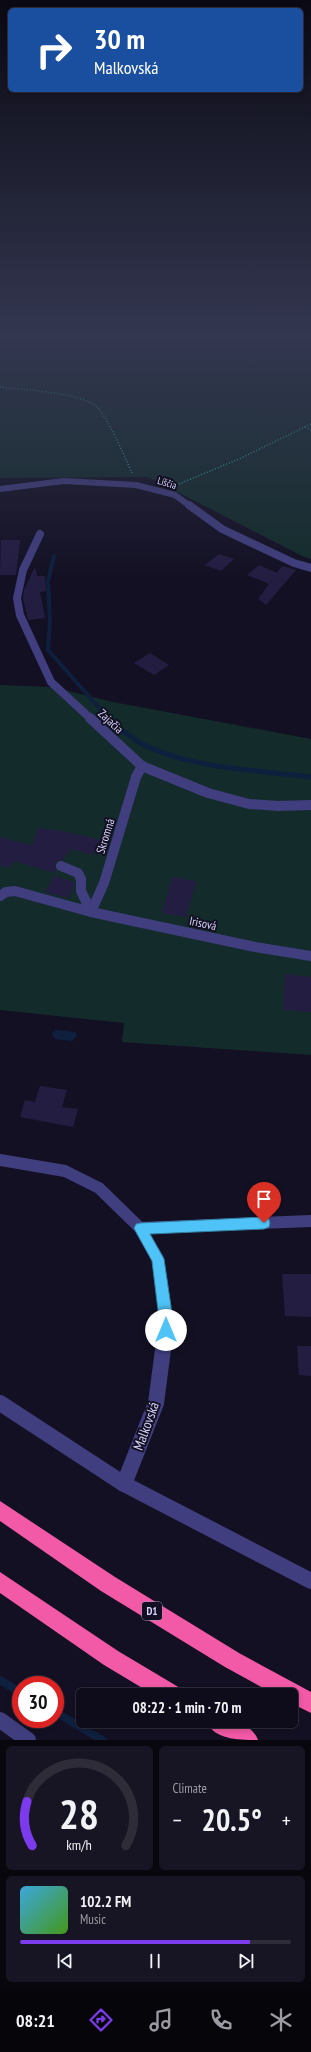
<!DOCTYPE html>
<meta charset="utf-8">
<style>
:root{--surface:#0e0c1a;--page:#171523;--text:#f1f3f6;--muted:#9b9ba2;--line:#2e2c39;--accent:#7c3aed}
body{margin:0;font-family:"PT Sans Narrow",sans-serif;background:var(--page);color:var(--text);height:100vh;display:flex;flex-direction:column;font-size:15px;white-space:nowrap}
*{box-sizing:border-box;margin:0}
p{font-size:13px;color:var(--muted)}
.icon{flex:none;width:22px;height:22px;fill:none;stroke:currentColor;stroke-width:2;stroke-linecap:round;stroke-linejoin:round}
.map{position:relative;height:1740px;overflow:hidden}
.details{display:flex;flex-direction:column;gap:6px;padding:6px;background:#08070e;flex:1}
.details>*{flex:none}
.banner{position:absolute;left:8px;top:8px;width:295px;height:84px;border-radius:6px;box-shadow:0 2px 6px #0003,0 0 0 1px var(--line);background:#1a4fa0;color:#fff;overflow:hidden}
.speed{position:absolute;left:12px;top:1676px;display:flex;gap:8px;font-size:20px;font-weight:700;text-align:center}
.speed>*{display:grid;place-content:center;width:52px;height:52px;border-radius:50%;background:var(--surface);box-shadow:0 2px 6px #0003,0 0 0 1px var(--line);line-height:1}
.speed .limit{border:6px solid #d22;background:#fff;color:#111}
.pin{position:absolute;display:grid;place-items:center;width:34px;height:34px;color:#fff;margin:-41px -17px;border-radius:50% 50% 50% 0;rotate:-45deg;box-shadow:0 0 4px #0007}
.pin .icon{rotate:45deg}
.me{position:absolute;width:44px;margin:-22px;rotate:0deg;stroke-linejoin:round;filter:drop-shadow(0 0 3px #0008)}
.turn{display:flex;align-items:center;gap:14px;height:84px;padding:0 20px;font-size:18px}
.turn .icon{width:52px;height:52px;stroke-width:2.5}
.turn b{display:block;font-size:28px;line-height:34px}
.big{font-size:30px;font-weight:600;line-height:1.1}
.details .widget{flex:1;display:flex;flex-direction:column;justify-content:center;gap:6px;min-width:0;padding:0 14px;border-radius:6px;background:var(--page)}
.details .dial{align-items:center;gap:0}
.dial svg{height:104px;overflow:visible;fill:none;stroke:var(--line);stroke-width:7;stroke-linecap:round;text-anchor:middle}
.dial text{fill:var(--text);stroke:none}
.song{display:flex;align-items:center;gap:12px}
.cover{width:48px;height:48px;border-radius:6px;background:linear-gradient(135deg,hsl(200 70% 55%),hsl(100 70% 35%))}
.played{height:4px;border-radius:2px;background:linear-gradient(90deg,var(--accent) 85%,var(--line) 85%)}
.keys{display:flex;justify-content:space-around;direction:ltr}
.heat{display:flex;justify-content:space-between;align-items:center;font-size:22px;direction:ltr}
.details .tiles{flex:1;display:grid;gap:6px;grid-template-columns:1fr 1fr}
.widget:last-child{grid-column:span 2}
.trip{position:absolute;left:76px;top:1688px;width:222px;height:40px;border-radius:6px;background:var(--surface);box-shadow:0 2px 6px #0003,0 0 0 1px var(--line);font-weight:600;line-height:40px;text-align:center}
.tab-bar{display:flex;height:64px;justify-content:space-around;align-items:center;background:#06050a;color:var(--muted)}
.tab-bar .icon{width:28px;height:28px}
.tab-bar .on{color:var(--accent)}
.tab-bar b{font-size:18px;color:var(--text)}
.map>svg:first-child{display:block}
.green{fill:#132c2b}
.water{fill:#0e203e}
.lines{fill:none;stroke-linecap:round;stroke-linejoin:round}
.stream-far2{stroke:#0e203e;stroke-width:4}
.stream-far1{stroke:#0e203e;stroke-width:5}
.stream{stroke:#0e203e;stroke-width:8}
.building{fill:#241d42}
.path{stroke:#38aca3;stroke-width:1.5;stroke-dasharray:1 2;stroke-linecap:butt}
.minor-far4{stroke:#403e7e;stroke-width:6}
.minor-far3{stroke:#403e7e;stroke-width:8}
.minor-far2{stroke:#403e7e;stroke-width:10}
.minor-far1{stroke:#403e7e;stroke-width:12}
.minor{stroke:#403e7e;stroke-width:16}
.highway{fill:#f259a6;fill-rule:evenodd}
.route{fill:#4fc3f7;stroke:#337fa1}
.labels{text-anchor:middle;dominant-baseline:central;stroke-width:4;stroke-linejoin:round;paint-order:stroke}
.far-street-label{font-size:10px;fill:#d8d5fc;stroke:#131023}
.shield{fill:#131023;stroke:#9d9abb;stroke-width:1}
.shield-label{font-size:11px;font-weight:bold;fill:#d8d5fc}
.street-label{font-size:12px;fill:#d8d5fc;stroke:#131023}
.near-street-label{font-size:14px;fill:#d8d5fc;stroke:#131023}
</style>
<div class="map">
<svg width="311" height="1740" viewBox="0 0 311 1740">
<rect width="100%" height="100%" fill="#131023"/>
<g class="green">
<path d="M0 336H311V559L304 557 148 477 0 478Z"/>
<path d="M0 685 52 687 113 702 311 739V1055L122 1042 124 1023 0 1010Z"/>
</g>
<path class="water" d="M56 1030 75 1032 77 1036 72 1041 55 1039 52 1033Z"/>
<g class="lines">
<path class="stream-far2" d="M54 556 48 581 50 622 48 650 109 719"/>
<path class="stream-far1" d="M108 718C119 728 131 738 144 745 194 769 257 770 311 777"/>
<g class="stream">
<path d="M0 1680 21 1693"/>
<path d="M55 1712 102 1740"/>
</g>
</g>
<g class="building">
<path d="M1 540H20L16 575H0Z"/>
<path d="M219 554 234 559 221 571 205 565Z"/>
<path d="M259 565 277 573 282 566 296 570 266 605 258 599 269 584 247 575Z"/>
<path d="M35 567 37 576H45L46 591 40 592 45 618 28 620 23 598 24 590Z"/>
<path d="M150 653 169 665 154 675 134 663Z"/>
<path d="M38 828 62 831 100 840 93 855 70 849 63 860 57 861 55 863 56 870 55 873 14 861 9 868 0 865V837L32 845Z"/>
<path d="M54 876 74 882V887L68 898 45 892Z"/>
<path d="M172 877 196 881 186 917 162 913Z"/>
<path d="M285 974 311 977V1012L283 1010Z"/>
<path d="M40 1086 67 1090 62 1107 78 1109 73 1127 20 1117 25 1100 35 1102Z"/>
<path d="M282 1274H311V1317L285 1316Z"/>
<path d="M297 1346H311V1376L299 1375Z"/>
</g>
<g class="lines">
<g class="path">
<path d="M0 387C25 390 72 392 93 404 106 411 125 458 132 473"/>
<path d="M305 427 311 430"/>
<path d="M179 484 239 459 311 424"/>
</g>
<path class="minor-far4" d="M0 489 64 481 136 485 175 495 190 506"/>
<g class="minor-far3">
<path d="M189 505 222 529 294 563 311 568"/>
<path d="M40 534 23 570 17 598 20 615 51 682 91 719"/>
</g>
<g class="minor-far2">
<path d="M90 718 142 766 208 793 249 804 278 806 311 805"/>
<path d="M61 866 78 873 81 879V891L91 912 255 947 311 956"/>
<path d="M0 896 6 892 15 891 91 912 104 883 136 777 142 766"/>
</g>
<g class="minor-far1">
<path d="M0 1160 65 1171 99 1188 140 1228 158 1259 167 1320"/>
<path d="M140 1228 311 1221"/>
</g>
<g class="minor">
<path d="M0 1403 124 1484 311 1581"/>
<path d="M124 1484 156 1403 167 1319"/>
<path d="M0 1720 28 1740"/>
</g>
<g class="highway">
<path d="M0 1501 115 1577 239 1653 311 1692V1713L291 1703V1695H276L225 1667 101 1591 0 1521Z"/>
<path d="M0 1572 118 1651 180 1688 183 1695H154L104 1665 0 1593Z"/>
<path d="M206 1721C225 1721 250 1719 258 1740 239 1740 214 1740 206 1721Z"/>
</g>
</g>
<linearGradient id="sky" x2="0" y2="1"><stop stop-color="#0a0913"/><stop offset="0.58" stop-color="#333750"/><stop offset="1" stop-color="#333750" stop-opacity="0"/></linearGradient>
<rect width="311" height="579" fill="url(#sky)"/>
<path class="route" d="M264 1217 269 1219 270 1223 269 1227 264 1229 150 1234 164 1259 173 1320 170 1335 166 1337 161 1335 152 1261 136 1232 134 1228 136 1224 140 1223Z"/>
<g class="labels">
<g class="far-street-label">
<text transform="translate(167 483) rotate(17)">Líščia</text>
</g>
<rect class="shield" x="142" y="1602" width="20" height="18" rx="3"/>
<g class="shield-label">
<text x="152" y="1611">D1</text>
</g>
<g class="street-label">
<text transform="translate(111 721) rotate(43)">Zajačia</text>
<text transform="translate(105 836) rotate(-73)">Skromná</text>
<text transform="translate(203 923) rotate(12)">Irisová</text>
</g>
<g class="near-street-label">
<text transform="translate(146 1426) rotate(-70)">Malkovská</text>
</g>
</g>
</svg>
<div class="speed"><div class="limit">30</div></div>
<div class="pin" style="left:264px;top:1223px;background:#d93025"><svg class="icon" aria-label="arrive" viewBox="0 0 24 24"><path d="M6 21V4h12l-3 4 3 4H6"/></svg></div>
<svg class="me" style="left:166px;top:1330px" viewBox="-20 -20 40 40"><circle r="19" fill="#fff"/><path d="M0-13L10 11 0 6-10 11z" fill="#4fc3f7"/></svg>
<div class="trip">08:22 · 1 min · 70 m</div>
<div class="banner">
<div class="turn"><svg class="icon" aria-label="right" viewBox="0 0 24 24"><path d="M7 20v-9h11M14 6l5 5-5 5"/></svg><div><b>30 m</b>Malkovská</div></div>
</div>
</div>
<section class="details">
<div class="tiles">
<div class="widget dial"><svg viewBox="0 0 100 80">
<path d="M14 69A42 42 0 1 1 86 69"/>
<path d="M14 69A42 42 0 0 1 10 35" stroke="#7c3aed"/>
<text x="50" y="56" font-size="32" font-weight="700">28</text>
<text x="50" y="72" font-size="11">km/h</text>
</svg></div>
<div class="widget"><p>Climate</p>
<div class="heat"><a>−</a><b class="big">20.5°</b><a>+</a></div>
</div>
<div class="widget">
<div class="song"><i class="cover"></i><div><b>102.2 FM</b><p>Music</p></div></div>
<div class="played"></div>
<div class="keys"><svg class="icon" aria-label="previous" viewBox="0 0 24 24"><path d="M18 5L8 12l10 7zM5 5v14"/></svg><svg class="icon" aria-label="pause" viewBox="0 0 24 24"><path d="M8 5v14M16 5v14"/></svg><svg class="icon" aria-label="next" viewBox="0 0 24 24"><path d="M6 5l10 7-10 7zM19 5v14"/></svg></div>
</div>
</div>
</section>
<nav class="tab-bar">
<b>08:21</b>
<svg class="icon on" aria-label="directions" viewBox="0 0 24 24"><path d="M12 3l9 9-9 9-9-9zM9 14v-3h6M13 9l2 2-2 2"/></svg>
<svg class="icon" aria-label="music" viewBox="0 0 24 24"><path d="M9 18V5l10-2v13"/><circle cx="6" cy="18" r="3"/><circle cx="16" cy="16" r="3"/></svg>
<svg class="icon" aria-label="phone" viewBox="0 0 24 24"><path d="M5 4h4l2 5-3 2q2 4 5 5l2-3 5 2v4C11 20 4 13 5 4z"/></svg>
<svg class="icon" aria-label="climate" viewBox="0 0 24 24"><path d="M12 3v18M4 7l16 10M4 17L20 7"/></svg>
</nav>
